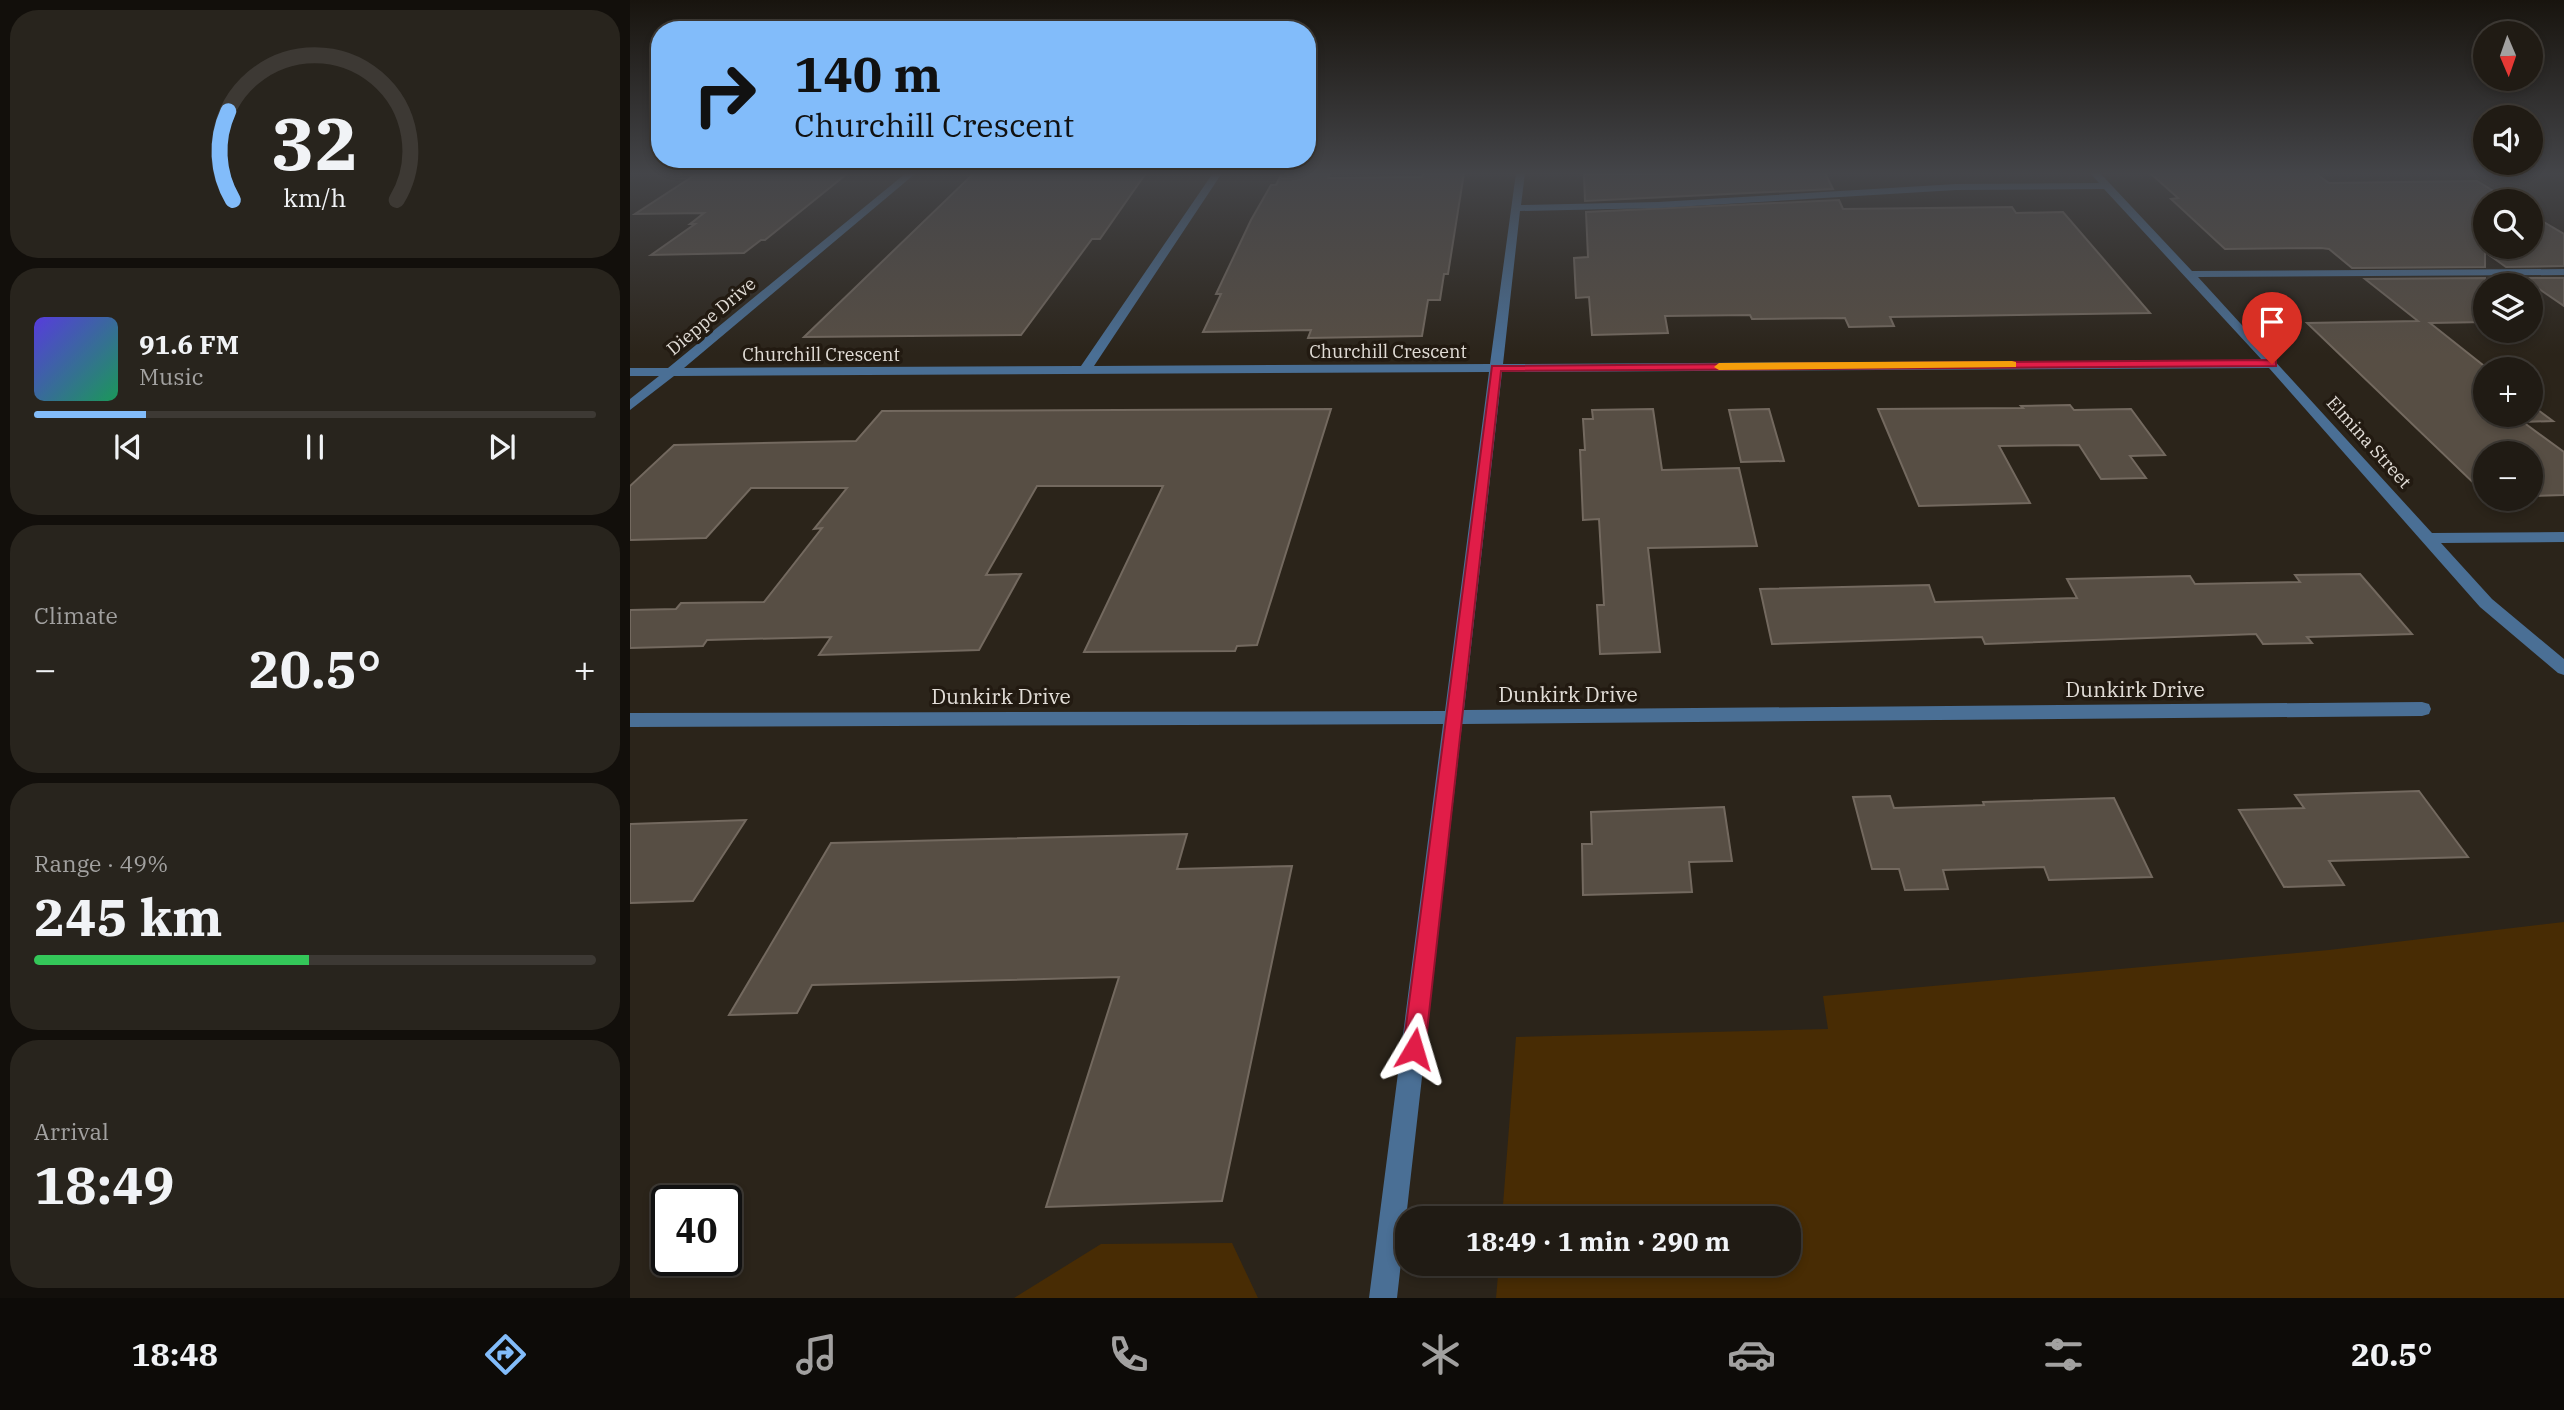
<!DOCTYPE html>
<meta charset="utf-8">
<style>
:root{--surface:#201b14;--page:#28241d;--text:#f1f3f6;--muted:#a2a1a0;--line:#3d3934;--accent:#82bcfa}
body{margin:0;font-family:"IBM Plex Serif",serif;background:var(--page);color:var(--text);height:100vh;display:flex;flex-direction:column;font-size:26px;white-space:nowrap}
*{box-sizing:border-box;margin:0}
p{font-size:23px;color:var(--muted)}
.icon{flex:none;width:38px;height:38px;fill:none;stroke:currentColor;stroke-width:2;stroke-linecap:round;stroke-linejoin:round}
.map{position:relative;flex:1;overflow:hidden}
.side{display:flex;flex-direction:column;gap:10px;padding:10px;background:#120f0b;width:630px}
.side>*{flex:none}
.banner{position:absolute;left:21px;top:21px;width:665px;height:147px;border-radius:28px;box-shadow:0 4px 10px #0003,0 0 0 2px var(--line);background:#82bcfa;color:#111;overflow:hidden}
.needle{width:46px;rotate:178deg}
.controls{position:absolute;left:1843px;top:21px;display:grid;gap:14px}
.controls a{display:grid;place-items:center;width:70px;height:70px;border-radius:50%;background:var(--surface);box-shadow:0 4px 10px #0003,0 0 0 2px var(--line);font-size:35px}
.speed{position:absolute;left:21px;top:1185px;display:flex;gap:14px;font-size:35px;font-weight:700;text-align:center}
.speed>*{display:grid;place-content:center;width:91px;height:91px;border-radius:50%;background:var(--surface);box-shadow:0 4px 10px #0003,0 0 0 2px var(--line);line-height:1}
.speed .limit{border:4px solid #111;border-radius:10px;background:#fff;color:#111}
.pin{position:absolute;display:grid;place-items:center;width:60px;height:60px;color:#fff;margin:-72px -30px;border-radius:50% 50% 50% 0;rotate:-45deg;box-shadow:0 0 7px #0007}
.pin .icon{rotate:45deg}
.me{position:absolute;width:77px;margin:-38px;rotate:7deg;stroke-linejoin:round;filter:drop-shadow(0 0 5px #0008)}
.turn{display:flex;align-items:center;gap:24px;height:147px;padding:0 28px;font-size:32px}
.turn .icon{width:91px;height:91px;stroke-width:2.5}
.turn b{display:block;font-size:49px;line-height:60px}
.big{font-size:52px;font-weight:700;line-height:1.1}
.side .tile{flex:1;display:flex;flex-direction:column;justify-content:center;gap:10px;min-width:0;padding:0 24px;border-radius:28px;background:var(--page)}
.side .dial{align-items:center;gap:0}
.dial svg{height:182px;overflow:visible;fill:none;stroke:var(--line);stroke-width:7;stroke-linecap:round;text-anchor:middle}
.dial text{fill:var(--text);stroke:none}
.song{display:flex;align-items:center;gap:21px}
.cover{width:84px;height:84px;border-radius:10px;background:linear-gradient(135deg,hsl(250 70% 55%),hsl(150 70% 35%))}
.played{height:7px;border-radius:4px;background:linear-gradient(90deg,var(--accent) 20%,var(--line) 20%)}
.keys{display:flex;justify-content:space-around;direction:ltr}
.heat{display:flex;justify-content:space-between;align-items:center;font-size:38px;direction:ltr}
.charge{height:10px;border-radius:5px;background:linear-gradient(90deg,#34c759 49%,var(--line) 0)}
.trip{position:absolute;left:765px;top:1206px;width:406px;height:70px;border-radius:28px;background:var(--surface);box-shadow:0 4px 10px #0003,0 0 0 2px var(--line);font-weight:700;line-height:70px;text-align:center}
.dock{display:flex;height:112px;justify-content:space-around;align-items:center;background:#0d0b08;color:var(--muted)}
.dock .icon{width:49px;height:49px}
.dock .selected{color:var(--accent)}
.dock b{font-size:32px;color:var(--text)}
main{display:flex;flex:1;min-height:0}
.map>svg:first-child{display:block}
.green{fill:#482c04}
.building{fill:#574e44;stroke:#73695f;stroke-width:2}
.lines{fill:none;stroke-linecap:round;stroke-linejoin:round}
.minor{fill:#4a6f95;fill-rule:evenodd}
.route{fill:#e11d48;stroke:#92132f;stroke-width:2}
.slow{fill:#f59e0b}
.labels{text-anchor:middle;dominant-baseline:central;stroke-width:7;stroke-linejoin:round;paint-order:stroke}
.far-street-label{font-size:18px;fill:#e2ddd7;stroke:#221a11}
.street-label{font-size:21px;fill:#e2ddd7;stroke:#221a11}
</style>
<main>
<section class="side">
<div class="tile dial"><svg viewBox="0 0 100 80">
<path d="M14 69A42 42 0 1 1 86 69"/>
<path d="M14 69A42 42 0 0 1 12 30" stroke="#82bcfa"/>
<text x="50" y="56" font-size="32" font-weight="700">32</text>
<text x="50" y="72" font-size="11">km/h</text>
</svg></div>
<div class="tile">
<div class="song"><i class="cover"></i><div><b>91.6 FM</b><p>Music</p></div></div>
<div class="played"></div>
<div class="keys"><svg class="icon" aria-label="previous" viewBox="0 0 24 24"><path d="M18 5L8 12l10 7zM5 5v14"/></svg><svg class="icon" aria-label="pause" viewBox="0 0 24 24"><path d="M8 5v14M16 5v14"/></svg><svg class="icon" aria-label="next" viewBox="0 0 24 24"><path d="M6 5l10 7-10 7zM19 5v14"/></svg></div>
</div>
<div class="tile"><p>Climate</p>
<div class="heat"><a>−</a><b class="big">20.5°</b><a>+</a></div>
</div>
<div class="tile"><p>Range · 49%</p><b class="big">245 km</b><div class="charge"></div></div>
<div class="tile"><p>Arrival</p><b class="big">18:49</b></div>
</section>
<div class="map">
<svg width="1934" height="1298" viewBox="0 0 1934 1298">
<rect width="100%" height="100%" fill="#2b241a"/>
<g class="green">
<path d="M1934 922V1298H866L869 1264H1158V1218H872L886 1037 1198 1029 1193 996 1699 950Z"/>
<path d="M602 1243 628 1298H384L471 1244Z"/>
</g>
<g class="building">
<path d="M68 173H218L135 240H131L114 253 21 255 65 224H60L74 213 5 214Z"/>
<path d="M344 173H516L470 239H462L391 335 174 337Z"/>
<path d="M652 173H700L698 178 792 177 793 173H834L818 274H814L810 300H798L792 336 678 338 681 330 573 332 591 294H586L621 220 641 185H646Z"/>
<path d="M1062 173H1195L1203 189 955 201 954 175Z"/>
<path d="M1520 173H1685L1699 183 1847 181 1880 201H1855V247H1900V214L1934 234V266L1876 267 1855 252V267L1722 268 1699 249 1691 248 1595 249 1541 199 1548 198Z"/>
<path d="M1209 200 1213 209 1382 207 1386 213 1433 212 1520 313 1260 317 1264 326 1219 327 1215 318 1122 319 1120 315 1035 316 1038 333 962 335 959 297 946 298 944 258 958 257 956 212Z"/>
<path d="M1855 278V322L1800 323 1858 369H1855V415H1900V404L1923 421 1893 422 1934 452V495L1900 496V453H1855V494L1677 323 1788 321 1735 279Z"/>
<path d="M1893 278H1934V306Z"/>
<path d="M1440 405 1444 410 1501 409 1535 455 1500 456 1516 478 1471 479 1449 445 1369 446 1400 503 1289 506 1248 409 1393 408 1391 406Z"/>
<path d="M701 409 627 645 607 646 605 651 454 652 533 486H407L356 575 391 574 349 650 189 655 201 637 77 640 73 646 0 648V610L46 609 51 603 134 602 192 528 184 529 217 488H121L76 538 0 540V486L44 445 226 441 252 411Z"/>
<path d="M1023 409 1032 470 1109 468 1127 546 1018 548 1030 652 970 654 967 605H974L969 519 953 520 950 450H955L953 419H963L962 410Z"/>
<path d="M1139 409 1154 461 1111 462 1099 410Z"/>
<path d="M1730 574 1782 634 1677 637 1682 643 1633 644 1626 634 1355 644 1352 637 1142 644 1130 589 1299 585 1305 602 1447 598 1437 579 1560 576 1565 584 1670 582 1665 575Z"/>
<path d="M1789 791 1838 857 1699 861 1714 885 1654 887 1609 810 1674 808 1665 795Z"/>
<path d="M1260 796 1264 808 1354 805 1353 802 1484 798 1522 877 1419 880 1414 867 1313 870 1318 889 1275 890 1269 869H1242L1223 797Z"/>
<path d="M1094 807 1102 861 1059 862 1062 892 953 895 952 844H962L961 812Z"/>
<path d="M116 820 63 901 0 903V824Z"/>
<path d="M557 834 547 869 662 866 592 1201 416 1207 489 977 182 985 167 1013 99 1015 201 843Z"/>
</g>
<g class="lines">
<path class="minor" d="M276 173H286L54 368 451 366 583 173H592L464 366 860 364 886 173H895L891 205 1028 202 1326 184 1469 183 1460 173H1470L1562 271 1934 269V275L1568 277 1802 533 1934 532V542L1811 543 1862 599 1934 659V675L1928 673 1850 607 1639 368 872 372 834 710 1792 702 1799 704 1801 709 1799 714 1792 716 832 724 767 1298H739L813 724 0 727V713L815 711 859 372 44 376 0 410V399L29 376H0V368H38ZM1474 189 1632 360 873 364 890 211 1028 208 1326 190Z"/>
</g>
<linearGradient id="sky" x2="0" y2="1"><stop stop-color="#18140e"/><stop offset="0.49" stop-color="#444549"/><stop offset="1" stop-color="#444549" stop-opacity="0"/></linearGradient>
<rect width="1934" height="354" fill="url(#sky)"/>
<path class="route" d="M1642 360 1646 361V366L871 371 795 1049 791 1057 784 1060 776 1057 773 1049 862 366Z"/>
<path class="slow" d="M1382 361 1386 362V367L1089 370 1084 367 1089 363Z"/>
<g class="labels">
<g class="far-street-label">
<text transform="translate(81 316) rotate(-40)">Dieppe Drive</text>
<text x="758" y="351">Churchill Crescent</text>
<text x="191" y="354">Churchill Crescent</text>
<text transform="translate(1739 442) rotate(48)">Elmina Street</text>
</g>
<g class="street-label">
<text x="1505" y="689">Dunkirk Drive</text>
<text x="938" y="694">Dunkirk Drive</text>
<text x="371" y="696">Dunkirk Drive</text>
</g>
</g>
</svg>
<div class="controls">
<a><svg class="needle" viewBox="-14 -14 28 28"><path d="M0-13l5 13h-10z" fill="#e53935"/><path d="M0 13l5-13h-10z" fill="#a2a1a0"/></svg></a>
<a><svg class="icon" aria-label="sound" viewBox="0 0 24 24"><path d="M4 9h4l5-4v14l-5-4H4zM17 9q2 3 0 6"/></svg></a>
<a><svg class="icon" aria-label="search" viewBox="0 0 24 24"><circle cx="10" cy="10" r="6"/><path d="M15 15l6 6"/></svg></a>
<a><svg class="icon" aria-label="layers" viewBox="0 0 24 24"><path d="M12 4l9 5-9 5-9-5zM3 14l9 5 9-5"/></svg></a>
<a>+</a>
<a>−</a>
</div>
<div class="speed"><div class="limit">40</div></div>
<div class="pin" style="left:1642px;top:364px;background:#d93025"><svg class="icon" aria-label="arrive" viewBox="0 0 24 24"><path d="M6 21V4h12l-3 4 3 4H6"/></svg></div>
<svg class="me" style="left:784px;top:1049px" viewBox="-20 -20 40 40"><path d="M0-17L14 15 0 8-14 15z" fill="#e11d48" stroke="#fff" stroke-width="4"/></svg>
<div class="trip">18:49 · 1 min · 290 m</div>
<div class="banner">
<div class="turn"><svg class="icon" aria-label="right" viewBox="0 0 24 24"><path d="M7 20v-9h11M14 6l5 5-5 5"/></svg><div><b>140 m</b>Churchill Crescent</div></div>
</div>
</div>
</main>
<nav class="dock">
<b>18:48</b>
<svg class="icon selected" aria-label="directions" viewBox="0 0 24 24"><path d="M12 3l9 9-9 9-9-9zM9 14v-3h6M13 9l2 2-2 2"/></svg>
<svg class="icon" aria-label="music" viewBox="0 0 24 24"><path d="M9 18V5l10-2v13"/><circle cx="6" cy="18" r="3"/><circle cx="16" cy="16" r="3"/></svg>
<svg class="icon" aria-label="phone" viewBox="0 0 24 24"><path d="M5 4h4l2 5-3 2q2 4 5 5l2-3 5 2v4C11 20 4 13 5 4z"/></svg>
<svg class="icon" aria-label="climate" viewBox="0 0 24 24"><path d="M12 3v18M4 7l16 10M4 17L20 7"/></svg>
<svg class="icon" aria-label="car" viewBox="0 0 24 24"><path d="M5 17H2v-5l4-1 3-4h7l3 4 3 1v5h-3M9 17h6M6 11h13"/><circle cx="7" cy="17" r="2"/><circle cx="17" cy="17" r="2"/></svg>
<svg class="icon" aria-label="filters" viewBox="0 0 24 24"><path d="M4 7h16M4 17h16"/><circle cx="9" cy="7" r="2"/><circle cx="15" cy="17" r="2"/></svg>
<b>20.5°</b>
</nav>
